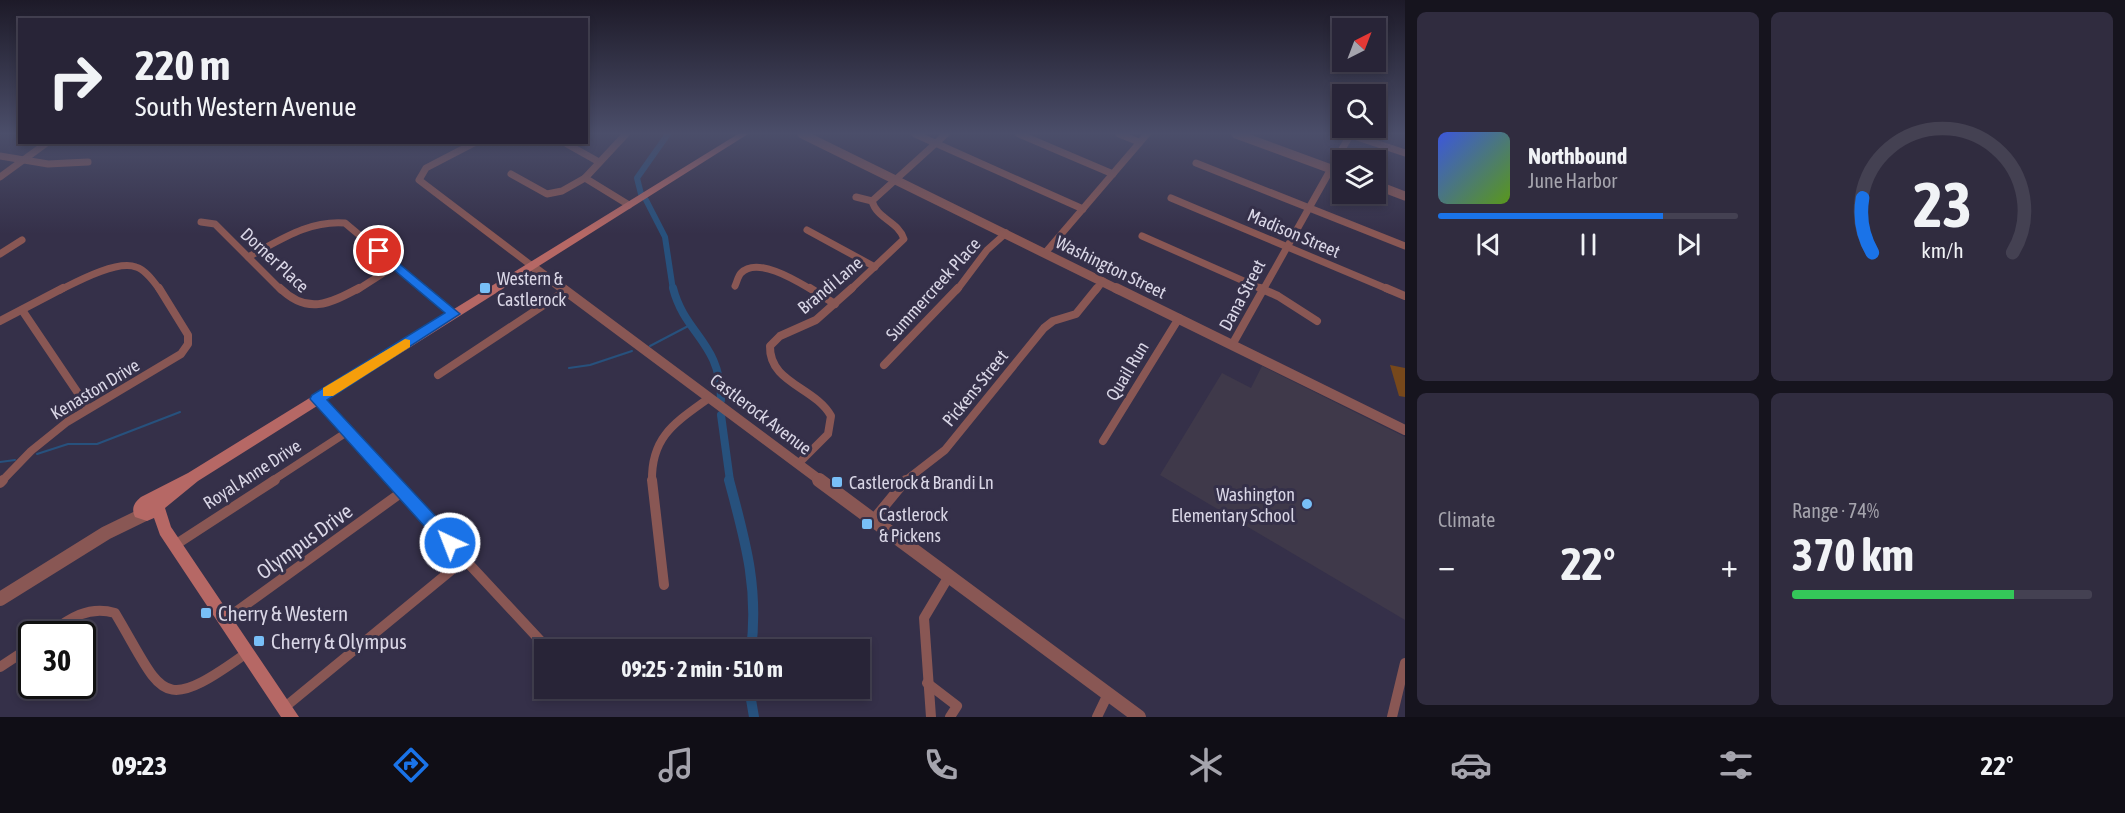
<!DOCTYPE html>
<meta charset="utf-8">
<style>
:root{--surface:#282437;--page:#302c3f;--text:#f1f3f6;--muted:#a5a4ad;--line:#444152;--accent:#1a73e8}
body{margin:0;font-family:"Asap Condensed",sans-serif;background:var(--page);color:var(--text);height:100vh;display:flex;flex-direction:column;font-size:22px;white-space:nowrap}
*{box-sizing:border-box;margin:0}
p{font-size:20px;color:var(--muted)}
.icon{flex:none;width:33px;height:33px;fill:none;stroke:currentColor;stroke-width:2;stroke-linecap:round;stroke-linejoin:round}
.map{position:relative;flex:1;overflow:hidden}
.details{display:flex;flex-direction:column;gap:12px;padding:12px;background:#16141e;width:720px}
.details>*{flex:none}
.banner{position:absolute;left:18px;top:18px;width:570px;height:126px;border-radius:0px;box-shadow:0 3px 9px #0003,0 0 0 2px var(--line);background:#282437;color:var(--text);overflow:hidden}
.needle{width:39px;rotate:42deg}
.tools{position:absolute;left:1332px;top:18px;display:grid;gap:12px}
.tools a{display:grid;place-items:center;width:54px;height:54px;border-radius:0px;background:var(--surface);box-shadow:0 3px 9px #0003,0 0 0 2px var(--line);font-size:30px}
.speed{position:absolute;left:18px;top:621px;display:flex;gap:12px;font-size:30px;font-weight:700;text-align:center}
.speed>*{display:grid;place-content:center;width:78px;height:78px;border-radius:50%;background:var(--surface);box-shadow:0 3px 9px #0003,0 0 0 2px var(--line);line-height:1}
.speed .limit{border:3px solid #111;border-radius:9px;background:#fff;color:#111}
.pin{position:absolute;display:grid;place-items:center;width:51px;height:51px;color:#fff;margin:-26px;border:3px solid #fff;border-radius:50%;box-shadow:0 2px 6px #0007}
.me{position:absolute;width:66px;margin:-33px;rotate:317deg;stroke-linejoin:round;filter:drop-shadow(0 0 4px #0008)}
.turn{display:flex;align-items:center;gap:21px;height:126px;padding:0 18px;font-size:27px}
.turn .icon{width:78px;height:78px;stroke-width:2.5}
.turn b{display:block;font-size:42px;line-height:51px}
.big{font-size:45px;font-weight:700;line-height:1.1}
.details .card{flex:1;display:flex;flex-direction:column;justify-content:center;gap:9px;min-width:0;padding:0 21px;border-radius:9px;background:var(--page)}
.details .dial{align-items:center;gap:0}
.dial svg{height:156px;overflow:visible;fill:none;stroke:var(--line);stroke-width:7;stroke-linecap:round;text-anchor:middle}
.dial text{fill:var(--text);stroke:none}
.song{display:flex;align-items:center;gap:18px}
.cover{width:72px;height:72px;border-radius:9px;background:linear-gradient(135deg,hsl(230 70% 55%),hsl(90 70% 35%))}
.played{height:6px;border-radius:3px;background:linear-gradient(90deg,var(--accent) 75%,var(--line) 75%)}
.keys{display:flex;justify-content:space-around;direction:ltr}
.heat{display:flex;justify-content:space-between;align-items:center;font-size:33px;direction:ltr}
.charge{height:9px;border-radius:4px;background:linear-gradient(90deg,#34c759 74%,var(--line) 0)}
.details .tiles{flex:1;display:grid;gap:12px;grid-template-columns:repeat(2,1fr)}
.trip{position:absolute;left:534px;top:639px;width:336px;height:60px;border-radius:0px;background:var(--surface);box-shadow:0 3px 9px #0003,0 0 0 2px var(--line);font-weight:700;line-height:60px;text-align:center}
.tabs{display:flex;height:96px;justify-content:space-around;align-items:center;background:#100e16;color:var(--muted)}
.tabs .icon{width:42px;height:42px}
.tabs .selected{color:var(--accent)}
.tabs b{font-size:27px;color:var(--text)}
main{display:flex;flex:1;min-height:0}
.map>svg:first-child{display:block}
.education{fill:#3f394a}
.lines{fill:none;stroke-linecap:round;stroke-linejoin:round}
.stream{stroke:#27517d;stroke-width:2}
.canal-far2{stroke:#27517d;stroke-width:6}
.canal-far1{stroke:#27517d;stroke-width:8}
.canal{stroke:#27517d;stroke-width:10}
.building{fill:#77481b}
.minor-far2{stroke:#895754;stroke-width:7}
.minor-far1{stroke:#895754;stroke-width:8}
.minor{stroke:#895754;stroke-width:10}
.tertiary-far2{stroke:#895754;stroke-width:9}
.tertiary-far1{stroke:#895754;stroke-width:10}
.tertiary{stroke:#895754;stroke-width:14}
.secondary{fill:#b66865;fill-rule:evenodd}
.route{fill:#1a73e8;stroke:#114b97;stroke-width:1.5}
.slow{fill:#f59e0b}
.poi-dot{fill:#78bff7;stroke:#353049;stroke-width:2}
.labels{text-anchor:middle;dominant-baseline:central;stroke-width:6;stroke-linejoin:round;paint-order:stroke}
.street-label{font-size:18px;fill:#d9d6e6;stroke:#353049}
.poi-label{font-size:18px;fill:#d9d6e6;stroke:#353049;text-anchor:start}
.near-street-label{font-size:21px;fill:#d9d6e6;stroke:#353049}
.near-poi-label{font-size:21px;fill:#d9d6e6;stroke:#353049;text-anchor:start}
</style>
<main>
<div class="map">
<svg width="1405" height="717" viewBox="0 0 1405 717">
<rect width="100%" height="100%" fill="#353049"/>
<path class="education" d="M1262 366 1405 437V620L1160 475 1222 373 1251 388Z"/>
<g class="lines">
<g class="stream">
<path d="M650 346 692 324"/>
<path d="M569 368 590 365 632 351"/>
<path d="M37 454 68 444H97L180 412"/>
<path d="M0 462 15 460"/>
</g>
<g class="canal-far2">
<path d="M641 194 637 178 668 134"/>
<path d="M646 200 665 237 673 290"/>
</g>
<g class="canal-far1">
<path d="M673 288C685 335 721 342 721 400"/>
<path d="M721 415 730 481"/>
</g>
<g class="canal">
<path d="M729 480C745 540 759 587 751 650"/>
<path d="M749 688 754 717"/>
</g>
</g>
<path class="building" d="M1390 365 1405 368V397L1399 396Z"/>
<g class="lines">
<g class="minor-far2">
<path d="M626 134 585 178 629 205"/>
<path d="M915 134 1083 209"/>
<path d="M1019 134 1113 174"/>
<path d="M1119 134 1139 142"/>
<path d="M1348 134 1405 153"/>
<path d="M476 142 426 168 419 180 532 266"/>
<path d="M567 144 599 162"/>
<path d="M0 156 48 164 88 162"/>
<path d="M1196 163 1405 246"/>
<path d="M511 174 547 194 562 191 585 178"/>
<path d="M0 177 48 142"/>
<path d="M856 197 872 201"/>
<path d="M1171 198 1390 290"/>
<path d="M201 222 215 224 281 290"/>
<path d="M807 230 875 267"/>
<path d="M1142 236 1264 290"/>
<path d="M1045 253 1147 134"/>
<path d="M0 254 22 240"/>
<path d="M248 257C279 241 308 220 345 223L425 290"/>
<path d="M735 286C737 282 738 276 741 273 757 256 797 281 812 290"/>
<path d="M60 290C78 281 117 260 136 267 146 270 154 282 160 290"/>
<path d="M357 290 396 265"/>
<path d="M850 290 904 239C898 221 877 219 872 201L946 134"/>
<path d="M957 290 987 250 1006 233"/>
<path d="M1096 290 1103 281"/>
<path d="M1263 290 1350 135"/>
</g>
<g class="minor-far1">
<path d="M280 288C307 315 329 304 359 288"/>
<path d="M423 288 454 314"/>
<path d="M810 288 835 304"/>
<path d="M1260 288 1278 296 1317 321"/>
<path d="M1386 288 1405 296"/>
<path d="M22 310 88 408"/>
<path d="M0 321 63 288"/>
<path d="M1232 345 1264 288"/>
<path d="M884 365 958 288"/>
<path d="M438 375 565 291"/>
<path d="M317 399 393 481"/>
<path d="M1103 441 1179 318"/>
<path d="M798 464 828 434 831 416C815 387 769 383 770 346L780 336 816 320 852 288"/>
<path d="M2 481 31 451 67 422 181 354 188 344V335L159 288"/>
<path d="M272 481 347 432"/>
<path d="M652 481C651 436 676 422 709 398"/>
<path d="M905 481 945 450 1044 328 1053 321 1076 314 1097 288"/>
</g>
<g class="minor">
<path d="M391 480 549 650"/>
<path d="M652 480 664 585"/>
<path d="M0 483 3 480"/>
<path d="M873 520 906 480"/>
<path d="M175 545 275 480"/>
<path d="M226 619 402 492"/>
<path d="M48 634C69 619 88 605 115 613 164 695 158 717 248 652"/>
<path d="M0 667 32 646"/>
<path d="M927 683 957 706 950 717"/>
<path d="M285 707 465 559"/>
<path d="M931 717 924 618 949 576"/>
<path d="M1097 717 1108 694"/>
<path d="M1392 717 1405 663"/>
</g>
<g class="tertiary-far2">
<path d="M802 134 1119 290"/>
<path d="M1236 134 1342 173"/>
<path d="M1376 185 1405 196"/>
<path d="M532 266 564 290"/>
</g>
<g class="tertiary-far1">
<path d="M562 288 821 481"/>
<path d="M1116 288 1405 430"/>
</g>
<g class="tertiary">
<path d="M819 480 1139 717"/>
<path d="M0 599 106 533 143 515"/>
</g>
<path class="secondary" d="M738 134H748L198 481 165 508 171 527 299 717H281L160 535 154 518 147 521 135 517C131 508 134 503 141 497L188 473Z"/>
</g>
<linearGradient id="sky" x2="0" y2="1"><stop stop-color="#1d1a28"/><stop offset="0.57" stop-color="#4b4e6a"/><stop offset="1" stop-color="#4b4e6a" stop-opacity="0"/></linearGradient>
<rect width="1405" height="234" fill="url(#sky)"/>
<path class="route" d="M379 247 460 314 327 400 456 538 459 543 456 548 450 550 444 548 310 399 312 395 445 313 375 254 373 251Z"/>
<path class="slow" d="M405 339 410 340V347L333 396H323V388Z"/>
<g class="poi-dot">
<rect x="479" y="282" width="12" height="12" rx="3"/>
<rect x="831" y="476" width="12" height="12" rx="3"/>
<circle cx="1307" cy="504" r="6"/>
<rect x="861" y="518" width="12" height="12" rx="3"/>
<rect x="200" y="607" width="12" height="12" rx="3"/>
<rect x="253" y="635" width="12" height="12" rx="3"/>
</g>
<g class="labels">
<g class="street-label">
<text transform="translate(1294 233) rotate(23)">Madison Street</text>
<text transform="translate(275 260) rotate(43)">Dorner Place</text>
<text transform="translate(1111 267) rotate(26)">Washington Street</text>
<text transform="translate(830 285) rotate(-40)">Brandi Lane</text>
<text transform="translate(933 289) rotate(-48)">Summercreek Place</text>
<text transform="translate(1242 295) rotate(-62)">Dana Street</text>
<text transform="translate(1127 371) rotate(-59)">Quail Run</text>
<text transform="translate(975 388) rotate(-51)">Pickens Street</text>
<text transform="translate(95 389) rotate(-31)">Kenaston Drive</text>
<text transform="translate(761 414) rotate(37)">Castlerock Avenue</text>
<text transform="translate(252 474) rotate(-33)">Royal Anne Drive</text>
</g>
<g class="poi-label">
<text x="497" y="278">Western &amp;<tspan x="497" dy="21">Castlerock</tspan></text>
<text x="849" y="482">Castlerock &amp; Brandi Ln</text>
<text x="1295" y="494" text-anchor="end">Washington<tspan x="1295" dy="21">Elementary School</tspan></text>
<text x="879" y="514">Castlerock<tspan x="879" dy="21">&amp; Pickens</tspan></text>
</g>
<g class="near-street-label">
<text transform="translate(304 541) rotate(-36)">Olympus Drive</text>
</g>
<g class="near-poi-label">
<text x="218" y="613">Cherry &amp; Western</text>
<text x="271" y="641">Cherry &amp; Olympus</text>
</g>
</g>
</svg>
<div class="tools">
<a><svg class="needle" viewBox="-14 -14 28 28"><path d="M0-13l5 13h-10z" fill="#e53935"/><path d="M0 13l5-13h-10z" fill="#a5a4ad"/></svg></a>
<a><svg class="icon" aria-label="search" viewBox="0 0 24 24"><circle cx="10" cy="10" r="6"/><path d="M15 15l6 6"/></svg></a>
<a><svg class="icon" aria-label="layers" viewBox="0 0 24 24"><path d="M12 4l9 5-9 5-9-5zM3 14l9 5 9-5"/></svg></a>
</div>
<div class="speed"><div class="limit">30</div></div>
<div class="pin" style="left:379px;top:251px;background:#d93025"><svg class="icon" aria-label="arrive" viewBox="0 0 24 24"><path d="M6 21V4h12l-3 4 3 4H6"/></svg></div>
<svg class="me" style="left:450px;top:543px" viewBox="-20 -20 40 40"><circle r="17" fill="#1a73e8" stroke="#fff" stroke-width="3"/><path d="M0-11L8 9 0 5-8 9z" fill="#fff"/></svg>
<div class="trip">09:25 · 2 min · 510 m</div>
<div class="banner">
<div class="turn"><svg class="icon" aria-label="right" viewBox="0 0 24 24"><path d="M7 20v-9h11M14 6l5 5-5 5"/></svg><div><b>220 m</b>South Western Avenue</div></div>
</div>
</div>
<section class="details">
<div class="tiles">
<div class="card">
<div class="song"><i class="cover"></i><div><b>Northbound</b><p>June Harbor</p></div></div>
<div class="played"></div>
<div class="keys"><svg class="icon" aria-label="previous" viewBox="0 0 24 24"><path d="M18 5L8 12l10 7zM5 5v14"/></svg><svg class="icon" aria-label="pause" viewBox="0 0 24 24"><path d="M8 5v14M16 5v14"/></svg><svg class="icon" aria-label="next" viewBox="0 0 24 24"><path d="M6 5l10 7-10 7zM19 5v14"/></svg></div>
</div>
<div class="card dial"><svg viewBox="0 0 100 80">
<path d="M14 69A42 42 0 1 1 86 69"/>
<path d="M14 69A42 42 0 0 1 9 41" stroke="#1a73e8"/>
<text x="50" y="56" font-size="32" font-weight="700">23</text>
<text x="50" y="72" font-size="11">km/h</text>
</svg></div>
<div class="card"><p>Climate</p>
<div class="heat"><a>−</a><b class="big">22°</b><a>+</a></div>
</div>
<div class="card"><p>Range · 74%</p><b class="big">370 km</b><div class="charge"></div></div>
</div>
</section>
</main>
<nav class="tabs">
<b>09:23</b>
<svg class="icon selected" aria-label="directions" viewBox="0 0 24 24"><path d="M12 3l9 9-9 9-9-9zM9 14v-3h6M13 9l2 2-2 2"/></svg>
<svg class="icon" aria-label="music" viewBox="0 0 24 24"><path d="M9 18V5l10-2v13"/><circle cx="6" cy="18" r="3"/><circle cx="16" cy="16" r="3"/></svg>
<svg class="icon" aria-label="phone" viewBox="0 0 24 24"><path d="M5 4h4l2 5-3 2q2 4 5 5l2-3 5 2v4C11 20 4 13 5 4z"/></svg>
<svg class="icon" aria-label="climate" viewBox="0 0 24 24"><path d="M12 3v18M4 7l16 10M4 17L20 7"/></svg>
<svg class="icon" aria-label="car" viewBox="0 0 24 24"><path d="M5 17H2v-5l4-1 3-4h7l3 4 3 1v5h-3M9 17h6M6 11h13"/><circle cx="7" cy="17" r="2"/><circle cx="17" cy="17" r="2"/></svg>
<svg class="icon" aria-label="filters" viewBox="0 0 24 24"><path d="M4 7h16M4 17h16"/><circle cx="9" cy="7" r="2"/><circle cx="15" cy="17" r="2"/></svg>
<b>22°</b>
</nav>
